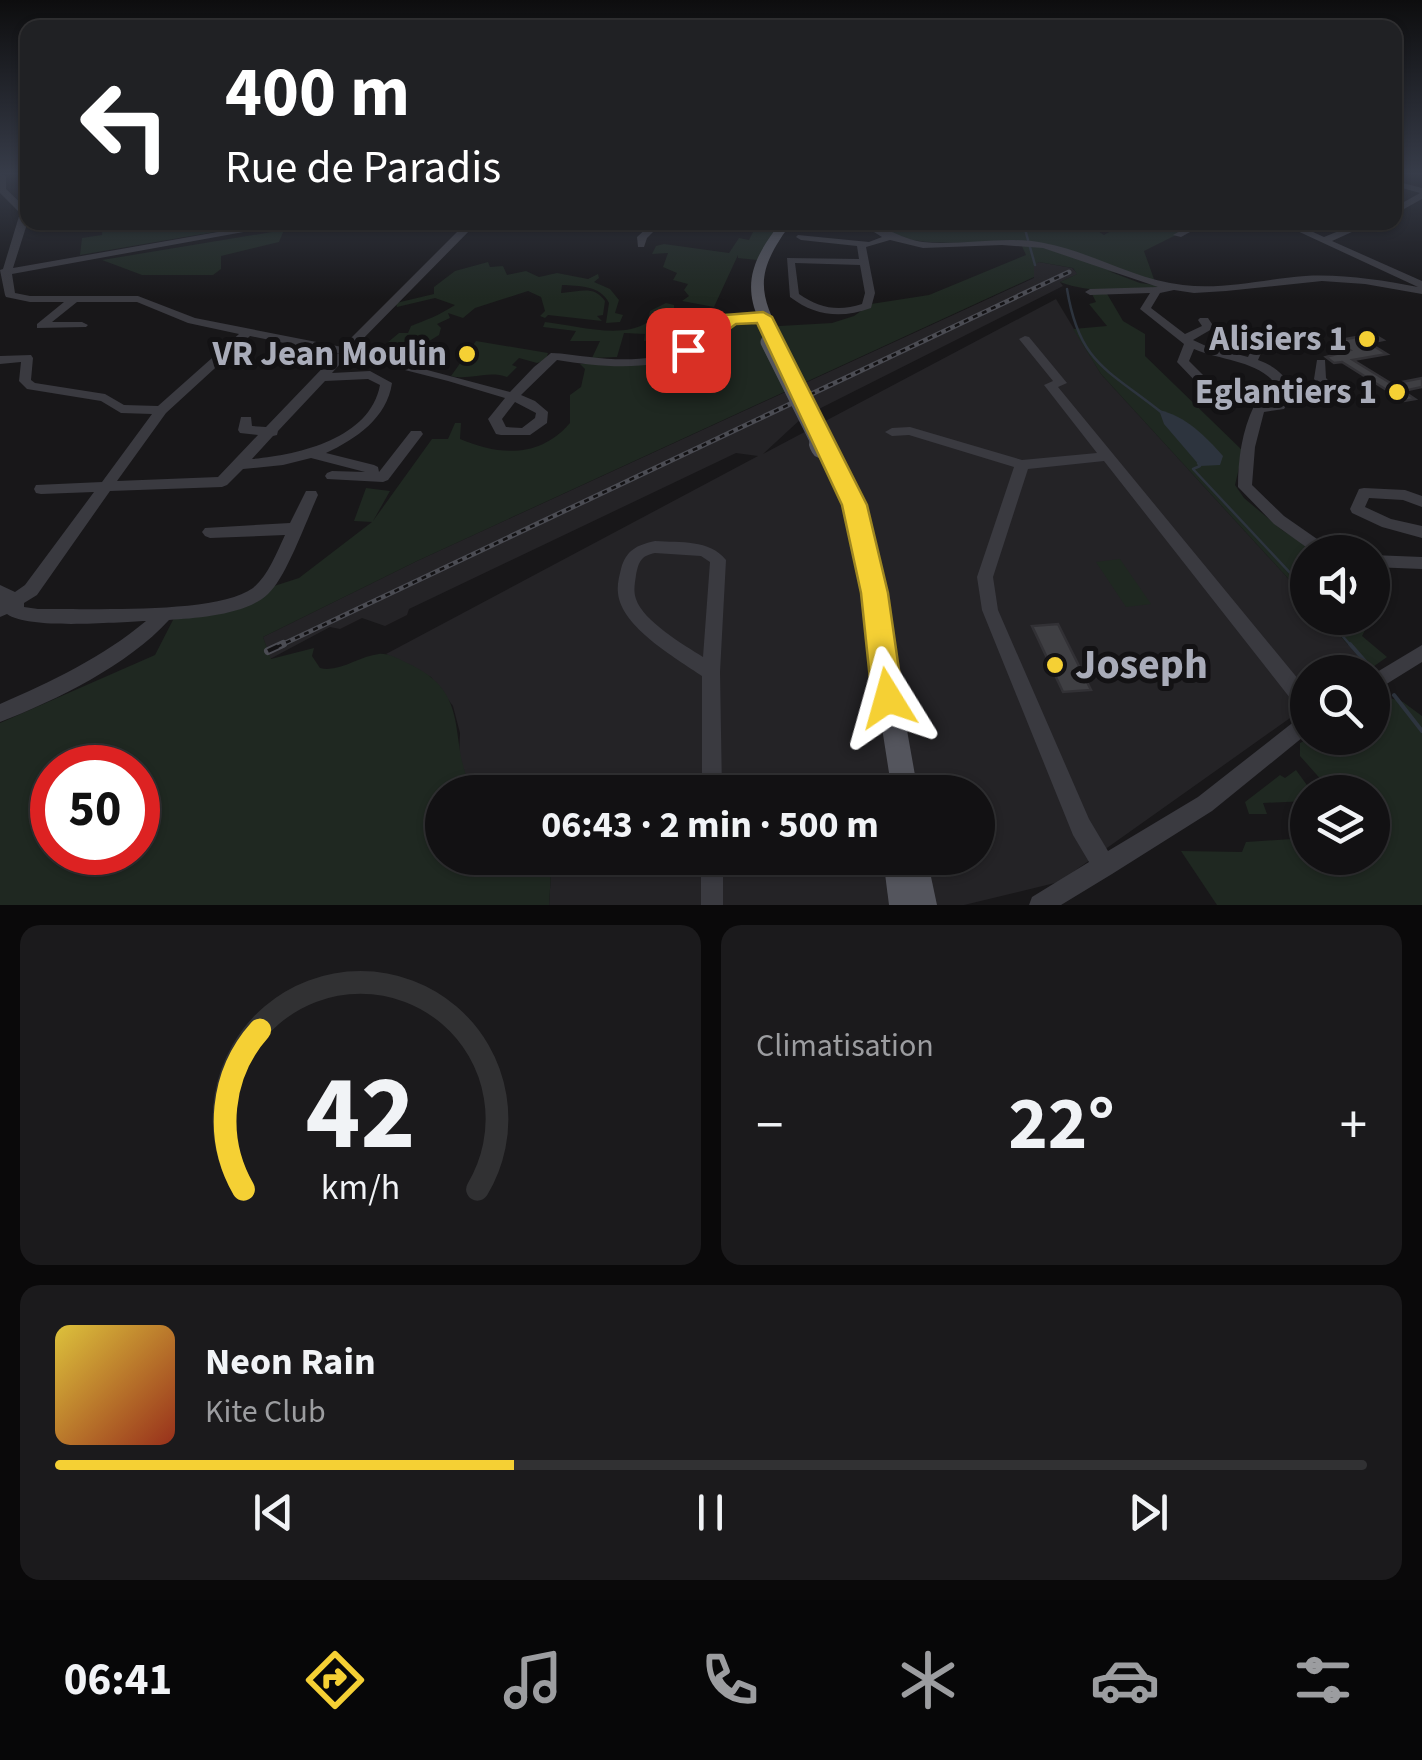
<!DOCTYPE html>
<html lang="fr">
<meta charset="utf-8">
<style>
:root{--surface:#121113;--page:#1b1a1c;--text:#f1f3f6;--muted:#9c9da0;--line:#313133;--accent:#f5d034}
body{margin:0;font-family:"Source Sans 3",sans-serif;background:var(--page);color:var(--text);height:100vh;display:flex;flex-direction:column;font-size:38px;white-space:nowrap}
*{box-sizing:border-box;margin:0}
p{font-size:32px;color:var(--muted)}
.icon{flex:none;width:55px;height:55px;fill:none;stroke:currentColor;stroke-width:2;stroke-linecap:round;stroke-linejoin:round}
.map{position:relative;height:905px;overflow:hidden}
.drawer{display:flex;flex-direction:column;gap:20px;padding:20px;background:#0a090a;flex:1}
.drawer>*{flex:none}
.guide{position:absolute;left:20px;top:20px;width:1382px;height:210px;border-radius:20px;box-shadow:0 2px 8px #0004,0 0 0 2px var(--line);background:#202124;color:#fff;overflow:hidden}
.tools{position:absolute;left:1290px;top:535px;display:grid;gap:20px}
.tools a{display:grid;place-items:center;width:100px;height:100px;border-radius:50%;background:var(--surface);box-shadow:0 2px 8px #0004,0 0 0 2px var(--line);font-size:50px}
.speed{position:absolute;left:30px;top:745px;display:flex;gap:20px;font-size:50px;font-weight:700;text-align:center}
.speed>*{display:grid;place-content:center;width:130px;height:130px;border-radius:50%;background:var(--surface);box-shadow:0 2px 8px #0004,0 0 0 2px var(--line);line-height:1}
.speed .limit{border:15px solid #d22;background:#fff;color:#111}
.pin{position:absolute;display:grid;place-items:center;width:85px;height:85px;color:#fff;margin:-42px;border-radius:20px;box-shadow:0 5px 15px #0006}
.me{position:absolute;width:110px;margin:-55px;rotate:352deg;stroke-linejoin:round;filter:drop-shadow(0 0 8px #0008)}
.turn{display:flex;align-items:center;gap:35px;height:210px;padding:0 40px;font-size:45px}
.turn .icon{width:130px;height:130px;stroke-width:2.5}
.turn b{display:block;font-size:70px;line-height:85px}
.big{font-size:75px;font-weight:700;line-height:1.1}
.drawer .tile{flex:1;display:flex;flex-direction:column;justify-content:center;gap:15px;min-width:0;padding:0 35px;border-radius:20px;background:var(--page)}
.drawer .dial{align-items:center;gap:0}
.dial svg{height:260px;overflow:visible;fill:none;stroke:var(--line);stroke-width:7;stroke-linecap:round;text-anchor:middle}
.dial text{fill:var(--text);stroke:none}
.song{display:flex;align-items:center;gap:30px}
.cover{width:120px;height:120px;border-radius:15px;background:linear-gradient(135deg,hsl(50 70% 55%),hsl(10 70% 35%))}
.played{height:10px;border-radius:5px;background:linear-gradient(90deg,var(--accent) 35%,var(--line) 35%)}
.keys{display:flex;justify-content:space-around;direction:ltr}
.heat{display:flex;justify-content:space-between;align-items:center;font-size:55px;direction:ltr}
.drawer .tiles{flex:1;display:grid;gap:20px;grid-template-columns:1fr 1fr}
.tile:last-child{grid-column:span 2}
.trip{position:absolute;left:425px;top:775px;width:570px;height:100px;border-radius:50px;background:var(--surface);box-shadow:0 2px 8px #0004,0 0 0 2px var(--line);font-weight:700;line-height:100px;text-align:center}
.tab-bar{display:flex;height:160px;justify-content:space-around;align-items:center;background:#070708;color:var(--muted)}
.tab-bar .icon{width:70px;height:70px}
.tab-bar .current{color:var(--accent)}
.tab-bar b{font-size:45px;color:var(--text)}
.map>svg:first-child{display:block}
.built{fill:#242326}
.green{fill:#1f2821;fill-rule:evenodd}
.water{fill:#2d343e}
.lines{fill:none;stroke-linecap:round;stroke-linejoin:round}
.stream-far1{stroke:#2d343e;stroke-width:2.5}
.stream{stroke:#2d343e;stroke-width:4}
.building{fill:#3f3f43;stroke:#323135;stroke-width:2.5}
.minor{fill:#3a3a40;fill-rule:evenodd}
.major{fill:#54555d;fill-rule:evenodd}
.rail-far1-casing{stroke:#4b4c53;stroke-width:5}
.rail-casing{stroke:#4b4c53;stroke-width:8}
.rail-far1{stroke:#131214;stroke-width:2.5;stroke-dasharray:5;stroke-linecap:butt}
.rail{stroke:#131214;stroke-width:4;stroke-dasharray:11;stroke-linecap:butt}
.major-bridge-far1{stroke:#54555d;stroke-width:15}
.major-bridge{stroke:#54555d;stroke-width:20}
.route{fill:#f5d034;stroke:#9f8722;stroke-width:2.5}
.poi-dot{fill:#f5d034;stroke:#131214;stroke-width:4}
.labels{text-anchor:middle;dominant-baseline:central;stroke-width:10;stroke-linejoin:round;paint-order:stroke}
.poi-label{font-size:35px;font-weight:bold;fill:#a9acb9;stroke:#131214;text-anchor:end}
.near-poi-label{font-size:42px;font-weight:bold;fill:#a9acb9;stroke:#131214;text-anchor:start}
</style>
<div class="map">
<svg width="1422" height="905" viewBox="0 0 1422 905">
<rect width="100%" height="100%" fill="#181719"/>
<path class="built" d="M1039 262 1072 268 1078 274 1060 282 1063 286 803 417 763 454 1056 299 1101 374 1307 599 1308 618H1324L1370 669 1364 672H1308L1307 706 1059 882 964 905H549L552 858H978V792H468L470 786 459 760 460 733 453 706 431 677 386 654 758 456 736 453 409 609 407 615 385 626 362 618 340 629 330 627 270 659 263 637 417 561 1034 278V264Z"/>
<g class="green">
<path d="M103 223V222L228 223 226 230 80 255 82 238 102 235Z"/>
<path d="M783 223 757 260 738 258V255L714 307 682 301 689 296 684 290 688 284 673 280 677 273 663 267 668 253 652 254 656 246 664 244 729 253 739 238 749 240 753 232 734 224Z"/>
<path d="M867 223H1085L1104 235 1125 223H1200L1144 251 1155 282 1108 271 1140 283 1169 287C1133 288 1092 295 1060 282L1077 274 1073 268 1039 262 1034 265V277L417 561 263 637 271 659 314 648 312 656 320 668C339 673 359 656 379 654 387 653 397 658 407 663 472 692 448 736 470 786L468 792H442V858H552L549 905H0V723L155 655 174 618 299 578 372 522 354 521 366 488 390 491 373 521 432 439H448L455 423H461L460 439C500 456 540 458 570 423V395L581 387 585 369 580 364 666 361 723 328 747 321 760 327 832 323 854 316 871 304 929 295 1026 255 1021 244 1061 249C994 231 921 259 867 223ZM52 768H138V852H52Z"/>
<path d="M284 230 279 242 221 256V269L213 275H142L102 260Z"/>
<path d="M488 262 490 267 503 266 507 275 526 271 539 277 557 273 588 279 598 274 599 278 594 282 610 289 619 300 615 313 623 315 620 322 606 323 609 303C600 285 579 286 562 285L561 293C581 292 593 285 605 301L603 315 597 316 602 321 548 315 545 318 540 316 545 311 541 297 528 291 475 308 463 318 448 313 450 318 437 324 441 328 439 335 421 346 426 354 424 357 392 352 394 346 387 343 399 333H408L411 326C426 320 438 316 455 305L435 298 397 307 396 303 434 294V287L455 271Z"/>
<path d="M1106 292 1123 321 1145 334V356L1243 451 1235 485 1244 498 1282 530 1317 552H1308L1307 599 1101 374 1073 329 1107 326 1089 304 1096 302 1092 294Z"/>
<path d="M666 303 674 305V309L654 330 678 347 667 351 672 348 661 339 644 341 645 334 624 333 617 357 592 358 600 341H570L576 331 543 327 545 322C574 325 622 340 648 322L650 311Z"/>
<path d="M476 341 548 353 546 360 537 363 519 358 512 365 517 367 507 377C486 370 470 381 451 376Z"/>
<path d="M1120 559 1151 604 1126 607 1096 562Z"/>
<path d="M1324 618H1355L1365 630 1362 636 1387 657 1370 669Z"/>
<path d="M1384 696 1403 702 1422 716V905H1217L1181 851 1242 852 1246 842 1307 838 1308 858H1372V792H1332L1300 756V743L1310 738H1372L1373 703Z"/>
<path d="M1296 770 1312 792H1308L1307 801 1263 803 1267 814H1249L1245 802 1280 775 1285 778Z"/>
</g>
<path class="water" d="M1159 410C1186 416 1205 436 1223 456L1220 465 1200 466 1164 424Z"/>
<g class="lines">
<g class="stream-far1">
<path d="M1023 222 1035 265"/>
<path d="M1067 289C1079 363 1107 369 1161 412"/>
<path d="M1198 463 1200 466 1193 469 1308 592"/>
<path d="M1327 618 1352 647"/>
</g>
<g class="stream">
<path d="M1350 644 1370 667"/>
<path d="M1394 695 1422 731"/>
</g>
</g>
<g class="building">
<path d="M1373 334 1383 340 1369 343 1387 354 1353 360 1392 384 1422 378V387L1403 391 1415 399 1404 401 1342 362 1334 363 1326 357 1350 350 1335 341Z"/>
<path d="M1058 624 1091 690 1063 692 1032 626Z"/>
</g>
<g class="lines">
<g class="minor">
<path d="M1413 172H1422V175L1414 174Z"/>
<path d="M0 174 6 176V189L28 210 27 224 13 268 275 222H298L12 274 15 293 30 296H138L195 318 342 347 467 222H495L536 227 538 229 533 232 474 226 352 350 510 392 534 367 551 353C564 353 577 356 590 357 621 361 655 361 684 348 710 336 737 301 769 317 757 323 743 320 731 327 717 335 706 347 691 353 649 372 602 367 557 360L521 395 535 401 548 412 547 423 530 435H501L496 434 488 419 505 398 448 381 346 355 343 351 338 354 250 336 166 413 117 481 218 477 258 435 240 433 238 430 241 417H251L252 426 266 427 336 354 340 353 346 357 332 373 370 371 392 383C387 418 356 439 326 453L374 465 378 467 379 472 411 431H421L423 434 388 480 383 482 327 479 325 476 327 473 332 471 365 472 311 458 283 465 243 469 227 485 222 487 110 491 37 595 24 603V607L38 609C87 608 216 615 253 588 268 576 277 552 285 535L210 538 205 536 202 532 205 528 290 523 306 491H316L318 495C307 519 286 578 268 594 246 615 198 618 169 620 128 665 57 700 0 722V704C51 682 103 657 146 621 116 622 29 630 7 614L0 617V585L15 592 25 585 94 492 41 494 36 493 34 489 36 485 102 482 152 414 121 413 101 401 27 389 19 381 21 362 0 364V356L31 355 33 358 31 380 35 383 105 394 124 405 158 406 239 334 188 323 137 302H77L52 322H82L88 325 86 327 37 328V324L64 302H30L6 297 5 295 0 270 3 269 20 213 0 193ZM368 379 380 385C370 439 298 455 252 459L273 436 277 435 278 431 325 381ZM515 402 536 413 535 418 522 428 506 427 502 419Z"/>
<path d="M1395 181 1422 188V199L1395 214V207L1420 193 1395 186Z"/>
<path d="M647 222H656L659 226 647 238 644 247H638L637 237 649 226Z"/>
<path d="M696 222C715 222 736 222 753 229L748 232Z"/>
<path d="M858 222C879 222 899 239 923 242 963 246 1004 235 1044 243 1092 252 1135 280 1183 285 1224 290 1264 279 1305 276 1343 274 1380 280 1418 287L1278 222H1291L1324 237 1361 222H1374L1332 241 1422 281V294L1365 284 1322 281 1226 291 1194 293 1174 290 1160 293 1151 308 1185 334 1202 326 1198 320 1200 318H1208L1214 327 1212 329 1193 340 1206 346 1248 357 1256 340 1266 336 1270 337 1272 339 1265 344 1258 360C1275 366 1285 375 1293 390L1323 397 1325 391 1314 379 1317 360H1325L1326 378 1337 390 1333 403 1318 405 1291 398 1284 409 1264 412 1255 447 1252 485 1284 516 1330 548 1332 552H1313L1274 524 1238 487C1238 459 1242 431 1254 406L1275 403 1282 393C1264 360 1225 362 1194 349L1189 361 1206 378 1236 389 1238 392 1232 396 1198 384 1177 362 1184 344 1140 309 1150 293 1090 295 1085 292 1090 289 1158 287 1043 248 1002 245 923 248 890 240 866 247 875 293 871 308C841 319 815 316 790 297L787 258 859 259 857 246 801 240 796 237 798 235 869 242 882 237ZM795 263 860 265 865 293 862 304C838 312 819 308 799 294Z"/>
<path d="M1196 222H1208L1181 237 1173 235Z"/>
<path d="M1025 336 1029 337 1067 383 1058 387 1308 691V733L1212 811 1112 874 1061 905H1029L1032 897 1089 862 1073 835 982 610 977 577 1014 467 909 435 892 436 885 432 892 428 910 427 1022 460 1097 453 1044 385 1053 381 1019 339ZM1104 461 1301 712 1305 713 1198 797 1108 851 1089 819 998 610 993 577 1028 469Z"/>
<path d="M1364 488 1405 490 1422 496V507L1403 500 1369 498 1365 507 1391 519 1422 526V538L1382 527 1352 513 1350 509 1359 489Z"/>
<path d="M655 541C681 543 709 539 726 560L720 672 722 792H702V676C676 658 621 627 618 593 617 585 619 577 621 569 626 550 637 545 655 541ZM655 553 701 556 710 562 703 657C684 645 643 621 636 599 633 591 635 583 636 575 639 561 641 556 655 553Z"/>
<path d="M1372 555 1422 557V569L1372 567Z"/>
<path d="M1422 645V662L1372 693V675Z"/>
<rect x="701" y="858" width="22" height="47"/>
</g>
<g class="major">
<path d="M781 222H792C757 270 755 289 784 341L777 345C767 340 763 330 759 320 741 281 756 254 781 222Z"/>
<path d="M827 443 836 449 870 522 918 792H892L850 522 818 449Z"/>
<path d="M883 858H927L937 905H889Z"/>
</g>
<defs>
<path id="rail-far1" d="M277 647 1069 272"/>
<path id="rail" d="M268 651 283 644"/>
</defs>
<use href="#rail-far1" class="rail-far1-casing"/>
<use href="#rail" class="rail-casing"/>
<use href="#rail-far1" class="rail-far1"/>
<use href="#rail" class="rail"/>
<path class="major-bridge-far1" d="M768 342 820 446"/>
<path class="major-bridge" d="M819 444 821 448"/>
</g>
<linearGradient id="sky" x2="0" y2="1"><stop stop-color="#0d0d0e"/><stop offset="0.58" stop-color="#373c49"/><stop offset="1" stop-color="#373c49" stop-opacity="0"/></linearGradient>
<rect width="1422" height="299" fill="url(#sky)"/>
<path class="route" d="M763 312 772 317 867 505 888 593 903 698 898 707 888 711 877 707 872 698 861 593 842 505 757 323 736 324 695 354 688 356 678 350 725 315Z"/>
<g class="poi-dot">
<circle cx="1367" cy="339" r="10"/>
<circle cx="467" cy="354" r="10"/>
<circle cx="1397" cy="392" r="10"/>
<circle cx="1055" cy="665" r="10"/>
</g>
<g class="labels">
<g class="poi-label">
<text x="1347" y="339">Alisiers 1</text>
<text x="447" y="354">VR Jean Moulin</text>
<text x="1377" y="392">Eglantiers 1</text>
</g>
<g class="near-poi-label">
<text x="1075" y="665">Joseph</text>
</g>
</g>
</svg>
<div class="tools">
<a><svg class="icon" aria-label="sound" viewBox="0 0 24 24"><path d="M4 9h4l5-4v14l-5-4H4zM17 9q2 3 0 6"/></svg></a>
<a><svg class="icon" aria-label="search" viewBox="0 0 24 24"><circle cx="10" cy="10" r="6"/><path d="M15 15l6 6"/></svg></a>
<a><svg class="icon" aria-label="layers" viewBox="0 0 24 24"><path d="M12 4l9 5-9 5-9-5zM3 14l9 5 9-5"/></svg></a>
</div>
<div class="speed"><div class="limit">50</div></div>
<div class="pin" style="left:688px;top:350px;background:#d93025"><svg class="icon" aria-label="arrive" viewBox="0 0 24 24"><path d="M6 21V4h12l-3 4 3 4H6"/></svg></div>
<svg class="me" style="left:888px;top:698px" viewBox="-20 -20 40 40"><path d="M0-17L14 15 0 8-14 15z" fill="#f5d034" stroke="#fff" stroke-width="4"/></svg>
<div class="trip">06:43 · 2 min · 500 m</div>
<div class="guide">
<div class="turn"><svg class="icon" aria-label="left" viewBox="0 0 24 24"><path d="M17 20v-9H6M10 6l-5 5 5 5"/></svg><div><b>400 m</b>Rue de Paradis</div></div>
</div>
</div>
<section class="drawer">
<div class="tiles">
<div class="tile dial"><svg viewBox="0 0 100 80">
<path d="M14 69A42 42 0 1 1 86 69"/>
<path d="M14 69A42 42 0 0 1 19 20" stroke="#f5d034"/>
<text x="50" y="56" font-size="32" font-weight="700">42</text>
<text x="50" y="72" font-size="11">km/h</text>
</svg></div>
<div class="tile"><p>Climatisation</p>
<div class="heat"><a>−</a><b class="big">22°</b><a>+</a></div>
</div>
<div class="tile">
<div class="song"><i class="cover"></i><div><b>Neon Rain</b><p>Kite Club</p></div></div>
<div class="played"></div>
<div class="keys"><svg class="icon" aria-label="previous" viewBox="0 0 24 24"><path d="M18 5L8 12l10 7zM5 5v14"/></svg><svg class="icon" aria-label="pause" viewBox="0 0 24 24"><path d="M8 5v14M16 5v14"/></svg><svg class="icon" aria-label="next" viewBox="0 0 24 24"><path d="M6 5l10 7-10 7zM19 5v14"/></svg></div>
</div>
</div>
</section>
<nav class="tab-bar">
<b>06:41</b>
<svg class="icon current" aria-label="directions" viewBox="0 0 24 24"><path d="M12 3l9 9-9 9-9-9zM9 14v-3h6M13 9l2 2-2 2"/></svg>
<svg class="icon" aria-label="music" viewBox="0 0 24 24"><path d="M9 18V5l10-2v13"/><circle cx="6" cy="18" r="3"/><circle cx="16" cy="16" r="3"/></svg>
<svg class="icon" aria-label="phone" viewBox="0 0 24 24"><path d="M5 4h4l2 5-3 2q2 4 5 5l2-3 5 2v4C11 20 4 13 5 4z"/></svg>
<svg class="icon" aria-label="climate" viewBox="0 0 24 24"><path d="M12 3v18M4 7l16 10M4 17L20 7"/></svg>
<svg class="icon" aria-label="car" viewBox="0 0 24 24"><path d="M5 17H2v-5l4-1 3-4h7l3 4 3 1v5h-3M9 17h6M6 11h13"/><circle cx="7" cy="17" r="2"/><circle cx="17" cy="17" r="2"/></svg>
<svg class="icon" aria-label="filters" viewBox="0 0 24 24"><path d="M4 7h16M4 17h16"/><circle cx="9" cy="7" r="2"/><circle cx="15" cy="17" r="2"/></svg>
</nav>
